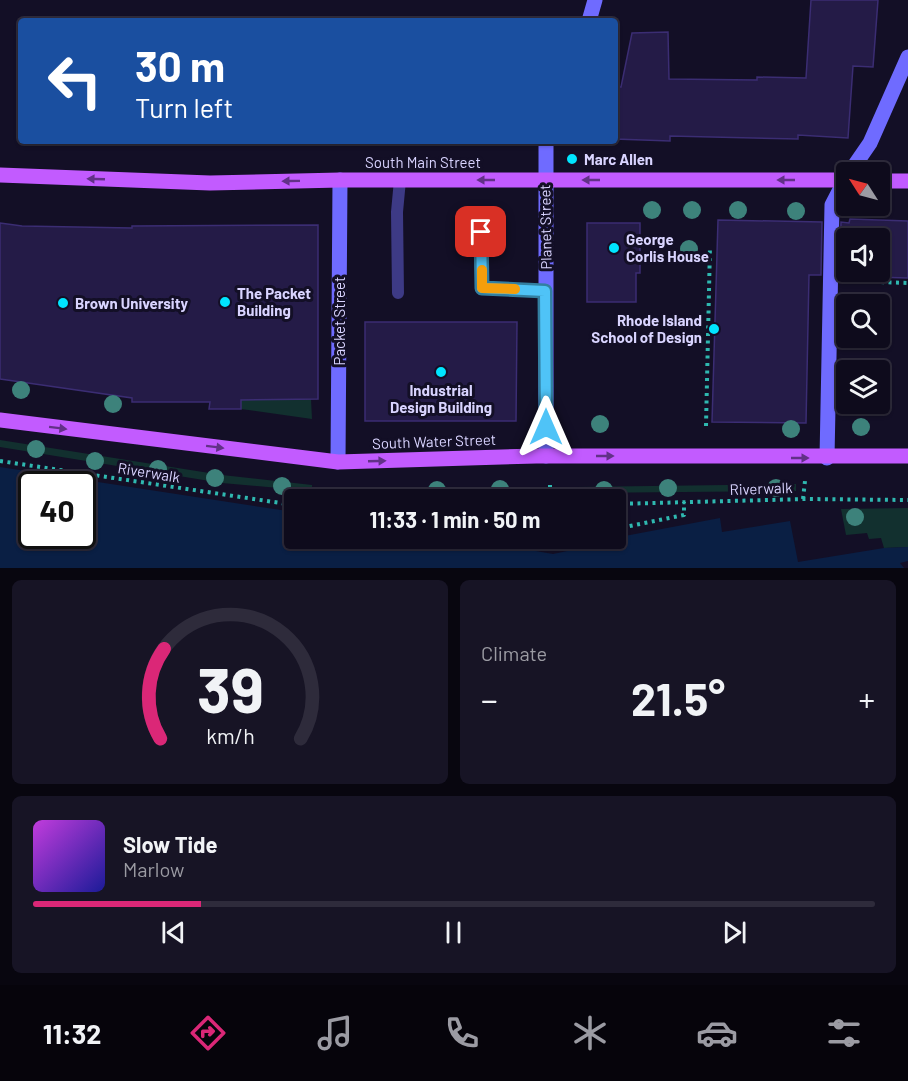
<!DOCTYPE html>
<meta charset="utf-8">
<style>
:root{--surface:#0e0b1c;--page:#171425;--text:#f1f3f6;--muted:#9b9ba3;--line:#2e2b3b;--accent:#db2777}
body{margin:0;font-family:Barlow,sans-serif;background:var(--page);color:var(--text);height:100vh;display:flex;flex-direction:column;font-size:22px;white-space:nowrap}
*{box-sizing:border-box;margin:0}
p{font-size:20px;color:var(--muted)}
.icon{flex:none;width:33px;height:33px;fill:none;stroke:currentColor;stroke-width:2;stroke-linecap:round;stroke-linejoin:round}
.map{position:relative;height:568px;overflow:hidden}
.side{display:flex;flex-direction:column;gap:12px;padding:12px;background:#08060f;flex:1}
.side>*{flex:none}
.top-card{position:absolute;left:18px;top:18px;width:600px;height:126px;border-radius:6px;box-shadow:0 2px 4px #0004,0 0 0 2px var(--line);background:#1a4fa0;color:#fff;overflow:hidden}
.needle{width:39px;rotate:306deg}
.buttons{position:absolute;left:836px;top:162px;display:grid;gap:12px}
.buttons a{display:grid;place-items:center;width:54px;height:54px;border-radius:6px;background:var(--surface);box-shadow:0 2px 4px #0004,0 0 0 2px var(--line);font-size:30px}
.speed{position:absolute;left:18px;top:471px;display:flex;gap:12px;font-size:30px;font-weight:700;text-align:center}
.speed>*{display:grid;place-content:center;width:78px;height:78px;border-radius:50%;background:var(--surface);box-shadow:0 2px 4px #0004,0 0 0 2px var(--line);line-height:1}
.speed .limit{border:3px solid #111;border-radius:9px;background:#fff;color:#111}
.pin{position:absolute;display:grid;place-items:center;width:51px;height:51px;color:#fff;margin:-26px;border-radius:12px;box-shadow:0 3px 9px #0006}
.me{position:absolute;width:66px;margin:-33px;rotate:0deg;stroke-linejoin:round;filter:drop-shadow(0 0 4px #0008)}
.turn{display:flex;align-items:center;gap:21px;height:126px;padding:0 18px;font-size:27px}
.turn .icon{width:78px;height:78px;stroke-width:2.5}
.turn b{display:block;font-size:42px;line-height:51px}
.big{font-size:45px;font-weight:700;line-height:1.1}
.side .tile{flex:1;display:flex;flex-direction:column;justify-content:center;gap:9px;min-width:0;padding:0 21px;border-radius:9px;background:var(--page)}
.side .dial{align-items:center;gap:0}
.dial svg{height:156px;overflow:visible;fill:none;stroke:var(--line);stroke-width:7;stroke-linecap:round;text-anchor:middle}
.dial text{fill:var(--text);stroke:none}
.song{display:flex;align-items:center;gap:18px}
.cover{width:72px;height:72px;border-radius:9px;background:linear-gradient(135deg,hsl(290 70% 55%),hsl(240 70% 35%))}
.played{height:6px;border-radius:3px;background:linear-gradient(90deg,var(--accent) 20%,var(--line) 20%)}
.keys{display:flex;justify-content:space-around;direction:ltr}
.heat{display:flex;justify-content:space-between;align-items:center;font-size:33px;direction:ltr}
.side .tiles{flex:1;display:grid;gap:12px;grid-template-columns:1fr 1fr}
.tile:last-child{grid-column:span 2}
.trip{position:absolute;left:284px;top:489px;width:342px;height:60px;border-radius:6px;background:var(--surface);box-shadow:0 2px 4px #0004,0 0 0 2px var(--line);font-weight:700;line-height:60px;text-align:center}
.tab-bar{display:flex;height:96px;justify-content:space-around;align-items:center;background:#06040b;color:var(--muted)}
.tab-bar .icon{width:42px;height:42px}
.tab-bar .active{color:var(--accent)}
.tab-bar b{font-size:27px;color:var(--text)}
.map>svg:first-child{display:block}
.green{fill:#12302f}
.water{fill:#0a1f44;fill-rule:evenodd}
.building{fill:#241b47;stroke:#3b2d73;stroke-width:1.5;fill-rule:evenodd}
.lines{fill:none;stroke-linecap:round;stroke-linejoin:round}
.path{stroke:#2fb8b0;stroke-width:4;stroke-dasharray:3 4.5;stroke-linecap:butt}
.lane{stroke:#3d3a85;stroke-width:12}
.secondary{stroke:#6f6bff;stroke-width:15}
.primary{stroke:#c25bff;stroke-width:15}
.tree{fill:#3d827b}
.oneway{fill:#623188}
.route-casing{stroke:#337fa1;stroke-width:15}
.route{stroke:#4fc3f7;stroke-width:10}
.slow{stroke:#f59e0b;stroke-width:10}
.poi-dot{fill:#00e5ff;stroke:#130f26;stroke-width:2}
.labels{text-anchor:middle;dominant-baseline:central;stroke-width:6;stroke-linejoin:round;paint-order:stroke}
.poi-label{font-size:15px;font-weight:bold;fill:#d9d4ff;stroke:#130f26;text-anchor:start}
.street-label{font-size:15px;fill:#d9d4ff;stroke:#130f26}
</style>
<div class="map">
<svg width="908" height="568" viewBox="0 0 908 568">
<rect width="100%" height="100%" fill="#130f26"/>
<g class="green">
<path d="M311 399 312 419 241 409V400Z"/>
<path d="M0 440 222 475 312 485V491L222 483 0 447Z"/>
<path d="M796 484V491L576 493V487Z"/>
<path d="M529 487V493L354 494 355 488Z"/>
<path d="M908 508V547L884 548 881 538 869 539 867 533 846 535 841 509Z"/>
</g>
<path class="water" d="M0 467 294 512V538H482L530 547V550L553 554 577 549V545L720 518 722 532 790 521 798 562 884 548 908 547V561L900 563 904 568H0ZM32 484H82V536H32Z"/>
<g class="building">
<path d="M811 0H878L873 67 853 66 848 138 798 135V139L670 136V141L615 139V87H621L632 33 668 32 669 79 757 80V77L806 78Z"/>
<path d="M850 219 908 221V278L840 276 841 222 849 223ZM846 238H879V272H846Z"/>
<path d="M718 220 822 222 821 275H809L806 423 712 422Z"/>
<path d="M0 223 22 226 132 228V226L318 225V399L241 400V409H209L210 402H132V398L0 379Z"/>
<path d="M587 223H640V273H636V302H587Z"/>
<path d="M365 322H517L516 421H365Z"/>
</g>
<g class="lines">
<g class="path">
<path d="M851 281 908 283"/>
<path d="M706 426 710 246"/>
<path d="M0 461 294 505"/>
<path d="M550 485V500"/>
<path d="M320 488V500"/>
<path d="M803 499 805 481"/>
<path d="M615 504 806 499 908 500"/>
<path d="M615 529 684 515V502"/>
<path d="M525 538H565"/>
</g>
<g class="lane">
<path d="M481 232 482 288 545 291"/>
<path d="M398 293 397 212 400 180"/>
</g>
<g class="secondary">
<path d="M589 21 595 0"/>
<path d="M546 141V456"/>
<path d="M850 172 870 143 908 57"/>
<path d="M827 458 832 205 846 178"/>
<path d="M338 462 340 180"/>
</g>
<g class="primary">
<path d="M0 175 210 183 340 180H846"/>
<path d="M879 181H908"/>
<path d="M0 420 338 462 536 456H908"/>
</g>
</g>
<g class="tree">
<circle cx="652" cy="210" r="9"/>
<circle cx="692" cy="210" r="9"/>
<circle cx="738" cy="210" r="9"/>
<circle cx="796" cy="211" r="9"/>
<circle cx="689" cy="249" r="9"/>
<circle cx="21" cy="390" r="9"/>
<circle cx="113" cy="404" r="9"/>
<circle cx="600" cy="424" r="9"/>
<circle cx="861" cy="427" r="9"/>
<circle cx="791" cy="429" r="9"/>
<circle cx="36" cy="449" r="9"/>
<circle cx="95" cy="461" r="9"/>
<circle cx="158" cy="469" r="9"/>
<circle cx="215" cy="478" r="9"/>
<circle cx="282" cy="486" r="9"/>
<circle cx="668" cy="488" r="9"/>
<circle cx="776" cy="488" r="9"/>
<circle cx="500" cy="489" r="9"/>
<circle cx="437" cy="490" r="9"/>
<circle cx="604" cy="490" r="9"/>
<circle cx="855" cy="517" r="9"/>
</g>
<defs><path id="oneway-solid" d="M-6-.8H1V-3.2L6.5 0L1 3.2V.8H-6Z" transform="scale(1.5)"/></defs>
<g class="oneway">
<use href="#oneway-solid" transform="translate(96 179) rotate(-178)"/>
<use href="#oneway-solid" transform="translate(486 180) rotate(-180)"/>
<use href="#oneway-solid" transform="translate(591 180) rotate(180)"/>
<use href="#oneway-solid" transform="translate(786 180) rotate(180)"/>
<use href="#oneway-solid" transform="translate(291 181) rotate(179)"/>
<use href="#oneway-solid" transform="translate(58 428) rotate(7)"/>
<use href="#oneway-solid" transform="translate(215 447) rotate(7)"/>
<use href="#oneway-solid" transform="translate(605 456)"/>
<use href="#oneway-solid" transform="translate(800 458)"/>
<use href="#oneway-solid" transform="translate(377 461) rotate(-2)"/>
</g>
<g class="lines">
<defs>
<path id="route" d="M481 232 482 288 545 291 546 427"/>
</defs>
<use href="#route" class="route-casing"/>
<use href="#route" class="route"/>
<path class="slow" d="M482 270V288L515 289"/>
</g>
<g class="poi-dot">
<circle cx="572" cy="159" r="6"/>
<circle cx="614" cy="248" r="6"/>
<circle cx="225" cy="302" r="6"/>
<circle cx="63" cy="303" r="6"/>
<circle cx="714" cy="329" r="6"/>
<circle cx="441" cy="372" r="6"/>
</g>
<g class="labels">
<g class="poi-label">
<text x="584" y="159">Marc Allen</text>
<text x="626" y="239">George<tspan x="626" dy="17">Corlis House</tspan></text>
<text x="237" y="293">The Packet<tspan x="237" dy="17">Building</tspan></text>
<text x="75" y="303">Brown University</text>
<text x="702" y="320" text-anchor="end">Rhode Island<tspan x="702" dy="17">School of Design</tspan></text>
<text x="441" y="390" text-anchor="middle">Industrial<tspan x="441" dy="17">Design Building</tspan></text>
</g>
<g class="street-label">
<text x="423" y="162">South Main Street</text>
<text transform="translate(545 227) rotate(-91)">Planet Street</text>
<text transform="translate(339 321) rotate(-90)">Packet Street</text>
<text transform="translate(434 441) rotate(-2)">South Water Street</text>
<text transform="translate(149 472) rotate(9)">Riverwalk</text>
<text transform="translate(761 488) rotate(-2)">Riverwalk</text>
</g>
</g>
</svg>
<div class="buttons">
<a><svg class="needle" viewBox="-14 -14 28 28"><path d="M0-13l5 13h-10z" fill="#e53935"/><path d="M0 13l5-13h-10z" fill="#9b9ba3"/></svg></a>
<a><svg class="icon" aria-label="sound" viewBox="0 0 24 24"><path d="M4 9h4l5-4v14l-5-4H4zM17 9q2 3 0 6"/></svg></a>
<a><svg class="icon" aria-label="search" viewBox="0 0 24 24"><circle cx="10" cy="10" r="6"/><path d="M15 15l6 6"/></svg></a>
<a><svg class="icon" aria-label="layers" viewBox="0 0 24 24"><path d="M12 4l9 5-9 5-9-5zM3 14l9 5 9-5"/></svg></a>
</div>
<div class="speed"><div class="limit">40</div></div>
<div class="pin" style="left:481px;top:232px;background:#d93025"><svg class="icon" aria-label="arrive" viewBox="0 0 24 24"><path d="M6 21V4h12l-3 4 3 4H6"/></svg></div>
<svg class="me" style="left:546px;top:427px" viewBox="-20 -20 40 40"><path d="M0-17L14 15 0 8-14 15z" fill="#4fc3f7" stroke="#fff" stroke-width="4"/></svg>
<div class="trip">11:33 · 1 min · 50 m</div>
<div class="top-card">
<div class="turn"><svg class="icon" aria-label="left" viewBox="0 0 24 24"><path d="M17 20v-9H6M10 6l-5 5 5 5"/></svg><div><b>30 m</b>Turn left</div></div>
</div>
</div>
<section class="side">
<div class="tiles">
<div class="tile dial"><svg viewBox="0 0 100 80">
<path d="M14 69A42 42 0 1 1 86 69"/>
<path d="M14 69A42 42 0 0 1 16 23" stroke="#db2777"/>
<text x="50" y="56" font-size="32" font-weight="700">39</text>
<text x="50" y="72" font-size="11">km/h</text>
</svg></div>
<div class="tile"><p>Climate</p>
<div class="heat"><a>−</a><b class="big">21.5°</b><a>+</a></div>
</div>
<div class="tile">
<div class="song"><i class="cover"></i><div><b>Slow Tide</b><p>Marlow</p></div></div>
<div class="played"></div>
<div class="keys"><svg class="icon" aria-label="previous" viewBox="0 0 24 24"><path d="M18 5L8 12l10 7zM5 5v14"/></svg><svg class="icon" aria-label="pause" viewBox="0 0 24 24"><path d="M8 5v14M16 5v14"/></svg><svg class="icon" aria-label="next" viewBox="0 0 24 24"><path d="M6 5l10 7-10 7zM19 5v14"/></svg></div>
</div>
</div>
</section>
<nav class="tab-bar">
<b>11:32</b>
<svg class="icon active" aria-label="directions" viewBox="0 0 24 24"><path d="M12 3l9 9-9 9-9-9zM9 14v-3h6M13 9l2 2-2 2"/></svg>
<svg class="icon" aria-label="music" viewBox="0 0 24 24"><path d="M9 18V5l10-2v13"/><circle cx="6" cy="18" r="3"/><circle cx="16" cy="16" r="3"/></svg>
<svg class="icon" aria-label="phone" viewBox="0 0 24 24"><path d="M5 4h4l2 5-3 2q2 4 5 5l2-3 5 2v4C11 20 4 13 5 4z"/></svg>
<svg class="icon" aria-label="climate" viewBox="0 0 24 24"><path d="M12 3v18M4 7l16 10M4 17L20 7"/></svg>
<svg class="icon" aria-label="car" viewBox="0 0 24 24"><path d="M5 17H2v-5l4-1 3-4h7l3 4 3 1v5h-3M9 17h6M6 11h13"/><circle cx="7" cy="17" r="2"/><circle cx="17" cy="17" r="2"/></svg>
<svg class="icon" aria-label="filters" viewBox="0 0 24 24"><path d="M4 7h16M4 17h16"/><circle cx="9" cy="7" r="2"/><circle cx="15" cy="17" r="2"/></svg>
</nav>
